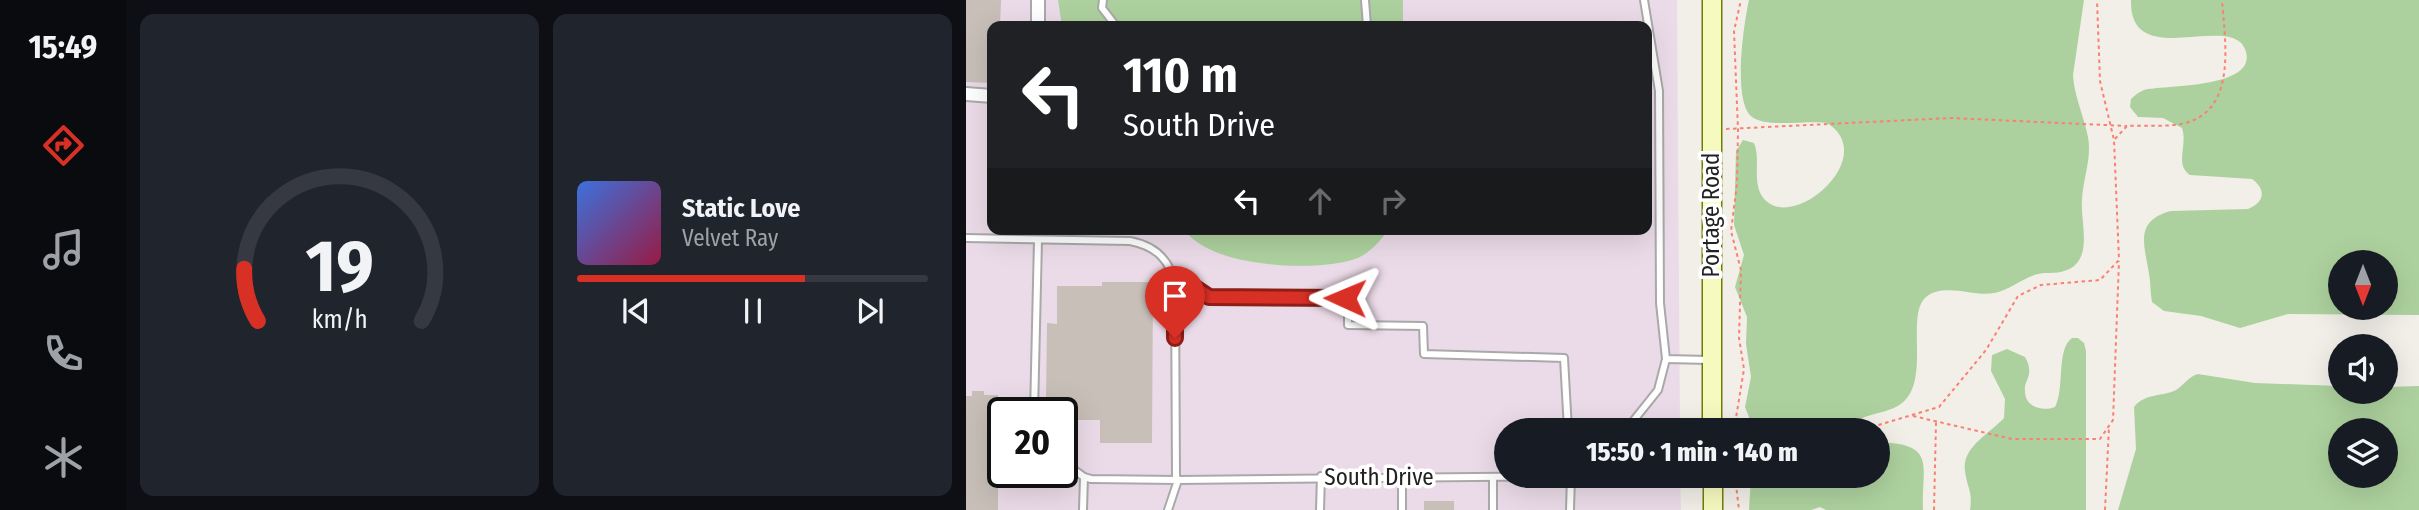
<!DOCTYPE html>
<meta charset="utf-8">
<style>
:root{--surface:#171b24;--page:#20242c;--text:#f1f3f6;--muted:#9ea1a6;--line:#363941;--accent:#d93025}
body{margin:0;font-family:"Fira Sans Condensed",sans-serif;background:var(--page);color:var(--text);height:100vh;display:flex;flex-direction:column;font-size:26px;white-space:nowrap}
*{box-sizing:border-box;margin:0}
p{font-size:23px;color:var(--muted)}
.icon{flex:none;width:38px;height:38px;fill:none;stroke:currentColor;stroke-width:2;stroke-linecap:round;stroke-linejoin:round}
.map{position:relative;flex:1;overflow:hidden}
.details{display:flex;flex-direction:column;gap:14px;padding:14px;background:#0d0f14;width:840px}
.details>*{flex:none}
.top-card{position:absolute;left:21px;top:21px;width:665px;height:214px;border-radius:14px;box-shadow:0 7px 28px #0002;background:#202124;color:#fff;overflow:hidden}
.needle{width:46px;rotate:180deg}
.fabs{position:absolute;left:1362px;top:250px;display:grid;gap:14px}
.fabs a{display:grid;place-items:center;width:70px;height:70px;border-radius:50%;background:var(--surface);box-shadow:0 7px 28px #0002;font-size:35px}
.speed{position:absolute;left:21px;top:397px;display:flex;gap:14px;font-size:35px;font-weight:700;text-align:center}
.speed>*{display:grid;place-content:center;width:91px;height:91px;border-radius:50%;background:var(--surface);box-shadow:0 7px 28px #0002;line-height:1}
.speed .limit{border:4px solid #111;border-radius:10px;background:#fff;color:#111}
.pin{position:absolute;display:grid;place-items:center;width:60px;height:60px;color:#fff;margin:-72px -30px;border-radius:50% 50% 50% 0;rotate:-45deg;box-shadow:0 0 7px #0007}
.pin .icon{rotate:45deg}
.me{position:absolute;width:77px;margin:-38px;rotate:271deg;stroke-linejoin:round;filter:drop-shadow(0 0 5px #0008)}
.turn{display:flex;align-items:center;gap:24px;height:147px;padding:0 21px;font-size:32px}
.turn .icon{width:91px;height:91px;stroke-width:2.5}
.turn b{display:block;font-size:49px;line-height:60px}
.lanes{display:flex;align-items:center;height:66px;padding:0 21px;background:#0003;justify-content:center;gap:35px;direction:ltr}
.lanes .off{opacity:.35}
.details .card{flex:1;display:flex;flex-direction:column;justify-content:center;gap:10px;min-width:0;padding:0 24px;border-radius:14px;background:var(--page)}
.details .dial{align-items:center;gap:0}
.dial svg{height:182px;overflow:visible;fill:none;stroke:var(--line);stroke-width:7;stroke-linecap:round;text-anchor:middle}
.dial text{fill:var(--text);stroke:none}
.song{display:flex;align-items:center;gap:21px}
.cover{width:84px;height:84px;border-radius:10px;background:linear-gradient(135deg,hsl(220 70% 55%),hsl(340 70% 35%))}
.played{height:7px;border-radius:4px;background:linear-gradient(90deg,var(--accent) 65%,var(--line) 65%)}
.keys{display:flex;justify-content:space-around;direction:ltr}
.details .tiles{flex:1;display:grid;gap:14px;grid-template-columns:repeat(2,1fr)}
.trip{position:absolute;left:528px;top:418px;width:396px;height:70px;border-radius:35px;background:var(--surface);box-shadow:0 7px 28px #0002;font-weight:800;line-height:70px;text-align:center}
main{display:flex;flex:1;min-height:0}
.tab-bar{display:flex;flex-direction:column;width:126px;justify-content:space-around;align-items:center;background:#090b0e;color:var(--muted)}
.tab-bar .icon{width:49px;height:49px}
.tab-bar .current{color:var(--accent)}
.tab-bar b{font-size:32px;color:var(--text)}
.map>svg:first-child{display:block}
.industrial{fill:#ebdbe8;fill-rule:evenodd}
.forest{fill:#add19e;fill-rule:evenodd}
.building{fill:#c7bfb8}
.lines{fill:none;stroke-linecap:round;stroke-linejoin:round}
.service-casing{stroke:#a9a9a9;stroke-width:10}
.minor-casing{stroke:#a9a9a9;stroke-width:16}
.secondary-casing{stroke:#707d05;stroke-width:21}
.path{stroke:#fa8072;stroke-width:2;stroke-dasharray:3.5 3.5;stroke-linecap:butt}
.service{stroke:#fff;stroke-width:6}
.minor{stroke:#fff;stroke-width:12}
.secondary{stroke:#f7fabf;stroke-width:18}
.route-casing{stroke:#8d1f18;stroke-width:18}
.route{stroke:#d93025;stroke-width:12}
.labels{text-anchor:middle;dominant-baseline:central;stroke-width:7;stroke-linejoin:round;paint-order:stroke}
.street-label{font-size:23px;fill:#222;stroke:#fff}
</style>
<main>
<nav class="tab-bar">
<b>15:49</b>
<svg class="icon current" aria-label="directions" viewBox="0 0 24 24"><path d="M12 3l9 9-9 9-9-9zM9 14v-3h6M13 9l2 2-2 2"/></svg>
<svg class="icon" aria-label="music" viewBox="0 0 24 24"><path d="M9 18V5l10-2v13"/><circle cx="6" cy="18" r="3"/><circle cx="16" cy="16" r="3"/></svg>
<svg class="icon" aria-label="phone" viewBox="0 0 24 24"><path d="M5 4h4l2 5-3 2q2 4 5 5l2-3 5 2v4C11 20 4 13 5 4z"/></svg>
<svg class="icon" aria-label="climate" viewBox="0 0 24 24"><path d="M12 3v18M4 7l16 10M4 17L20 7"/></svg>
</nav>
<section class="details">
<div class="tiles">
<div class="card dial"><svg viewBox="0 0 100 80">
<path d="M14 69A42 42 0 1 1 86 69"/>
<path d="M14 69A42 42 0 0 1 8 46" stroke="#d93025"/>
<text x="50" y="56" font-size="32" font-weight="700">19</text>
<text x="50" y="72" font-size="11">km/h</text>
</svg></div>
<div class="card">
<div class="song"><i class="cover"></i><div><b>Static Love</b><p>Velvet Ray</p></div></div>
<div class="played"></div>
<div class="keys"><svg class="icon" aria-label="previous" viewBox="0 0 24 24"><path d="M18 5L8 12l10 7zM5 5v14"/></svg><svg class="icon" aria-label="pause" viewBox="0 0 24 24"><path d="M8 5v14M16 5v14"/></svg><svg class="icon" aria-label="next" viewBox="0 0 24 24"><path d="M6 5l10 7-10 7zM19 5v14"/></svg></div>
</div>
</div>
</section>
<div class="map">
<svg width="1453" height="510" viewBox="0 0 1453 510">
<rect width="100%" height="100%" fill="#f2efe9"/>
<path class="industrial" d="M0 0H711L714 430H541V476H714L715 510H0ZM26 26H681V229H26ZM37 413H96V472H37Z"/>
<g class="forest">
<path d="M92 0H437V26H96Z"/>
<path d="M783 0H1118L1107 75C1108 96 1118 116 1122 137 1126 159 1117 178 1116 200 1114 223 1129 262 1098 271 1090 274 1080 272 1072 274 1056 278 1044 290 1028 293 1007 297 978 282 960 297 939 315 965 380 936 403 926 412 905 413 892 420L889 430H788L779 407 785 377 780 344 781 317 769 287 778 255 768 225 770 151 777 140 788 143C795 159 786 180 796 196 823 237 916 157 861 123 842 120 800 128 786 117 766 102 778 22 783 0Z"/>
<path d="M1165 0H1453V315L1322 314 1274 328 1235 316 1198 311 1186 302C1184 293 1185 283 1183 274 1179 246 1167 221 1205 211L1282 209C1298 203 1301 190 1286 179L1224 175C1208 164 1222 146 1216 128L1197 118 1172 117 1164 107 1165 99C1169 95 1173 92 1178 90 1198 85 1290 89 1280 52 1269 9 1163 74 1165 0ZM1419 262V308H1374V262Z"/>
<path d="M218 229H423C413 242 403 255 386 260 345 272 242 267 218 229Z"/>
<path d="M1106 338H1112L1118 343 1120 351V510H1004C1007 491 1001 488 999 471 995 448 1024 433 1038 418L1039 399 1025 371 1026 355 1041 349 1059 357C1062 362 1064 368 1063 374 1062 380 1058 384 1059 391 1059 407 1076 412 1089 407 1099 388 1090 349 1106 338Z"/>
<path d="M1232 374 1289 383 1374 386V392H1419V387L1453 386V510H1152L1170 449 1168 407C1179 393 1195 397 1210 390 1218 385 1222 377 1232 374ZM1419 430V476H1374V430Z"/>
<path d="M912 442C972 444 955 465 957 510H860L854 507 845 510H783L785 476H912Z"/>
</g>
<g class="building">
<path d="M0 0H35L34 26H26V83L0 82Z"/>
<path d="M136 282H187L186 443H134V420H96V413H91V402H80L81 323 91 324V286H136Z"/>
<path d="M6 391H18V395H32V510H0V396H6Z"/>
<rect x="458" y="501" width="30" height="9"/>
</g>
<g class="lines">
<defs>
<g id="service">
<path d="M137 0 136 8 150 26"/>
<path d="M399 0 401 26"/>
<path d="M678 0 693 91 694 303 700 359 743 360"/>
<path d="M0 238 164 241C190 246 205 260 209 287L210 477 212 480 613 476"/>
<path d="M209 287H228L243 297 378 298 382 302V325L457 326 458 354 598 358 602 430"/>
<path d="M68 413 72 240"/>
<path d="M660 430 692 390 700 359"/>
<path d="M96 461 118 477 125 479 212 480 202 510"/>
<path d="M117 509 118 477"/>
<path d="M354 510 355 476"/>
<path d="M436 510V477"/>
<path d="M527 510V478"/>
<path d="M604 510 605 476"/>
</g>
<g id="minor">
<path d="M72 0V26"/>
<path d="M0 94 26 96"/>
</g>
<g id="secondary">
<path d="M746 0V430"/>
<path d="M747 476V510"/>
</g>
</defs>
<use href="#service" class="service-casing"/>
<use href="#minor" class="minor-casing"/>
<use href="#secondary" class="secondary-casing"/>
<g class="path">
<path d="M760 129 985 118 1161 126"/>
<path d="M1149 139 1161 126C1179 125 1198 127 1215 124 1272 113 1259 42 1256 0"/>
<path d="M947 416 1046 439H1134L1147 420 1153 261"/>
<path d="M761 426 790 430"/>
<path d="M768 430 778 369 773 338 775 270 765 231 771 184 772 130 768 31 775 0"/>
<path d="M871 430 899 429 973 407 1020 350 1052 296 1075 285 1134 280 1153 260 1148 140 1134 81 1131 0"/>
<path d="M769 476 773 510"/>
<path d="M968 510 970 422"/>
<path d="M1139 510 1143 427"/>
</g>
<use href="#service" class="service"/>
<use href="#minor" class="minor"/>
<use href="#secondary" class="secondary"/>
</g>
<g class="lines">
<defs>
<path id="route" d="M209 338V287H228L243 297 379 298"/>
</defs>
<use href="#route" class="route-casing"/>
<use href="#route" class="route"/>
</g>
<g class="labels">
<g class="street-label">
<text transform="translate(745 215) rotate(-90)">Portage Road</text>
<text x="413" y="477">South Drive</text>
</g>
</g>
</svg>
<div class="fabs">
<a><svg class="needle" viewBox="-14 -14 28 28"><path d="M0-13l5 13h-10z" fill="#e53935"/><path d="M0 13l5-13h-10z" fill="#9ea1a6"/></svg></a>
<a><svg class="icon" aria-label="sound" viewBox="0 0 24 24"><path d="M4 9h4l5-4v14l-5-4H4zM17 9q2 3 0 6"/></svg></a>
<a><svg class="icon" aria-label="layers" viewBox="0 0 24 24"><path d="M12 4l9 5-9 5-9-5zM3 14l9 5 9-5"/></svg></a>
</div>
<div class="speed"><div class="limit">20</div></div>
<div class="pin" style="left:209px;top:338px;background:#d93025"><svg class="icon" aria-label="arrive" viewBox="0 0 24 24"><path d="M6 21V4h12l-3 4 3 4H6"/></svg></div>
<svg class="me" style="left:379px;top:298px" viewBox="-20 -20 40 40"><path d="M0-17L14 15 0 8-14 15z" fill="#d93025" stroke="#fff" stroke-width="4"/></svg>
<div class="trip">15:50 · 1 min · 140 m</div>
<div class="top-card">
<div class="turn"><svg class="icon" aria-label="left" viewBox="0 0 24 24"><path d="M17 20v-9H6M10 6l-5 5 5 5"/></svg><div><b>110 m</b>South Drive</div></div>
<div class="lanes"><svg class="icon" aria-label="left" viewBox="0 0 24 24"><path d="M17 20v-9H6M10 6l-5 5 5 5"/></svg><svg class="icon off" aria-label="ahead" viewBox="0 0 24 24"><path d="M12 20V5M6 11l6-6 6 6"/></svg><svg class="icon off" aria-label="right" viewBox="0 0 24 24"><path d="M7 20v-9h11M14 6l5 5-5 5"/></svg></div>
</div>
</div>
</main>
